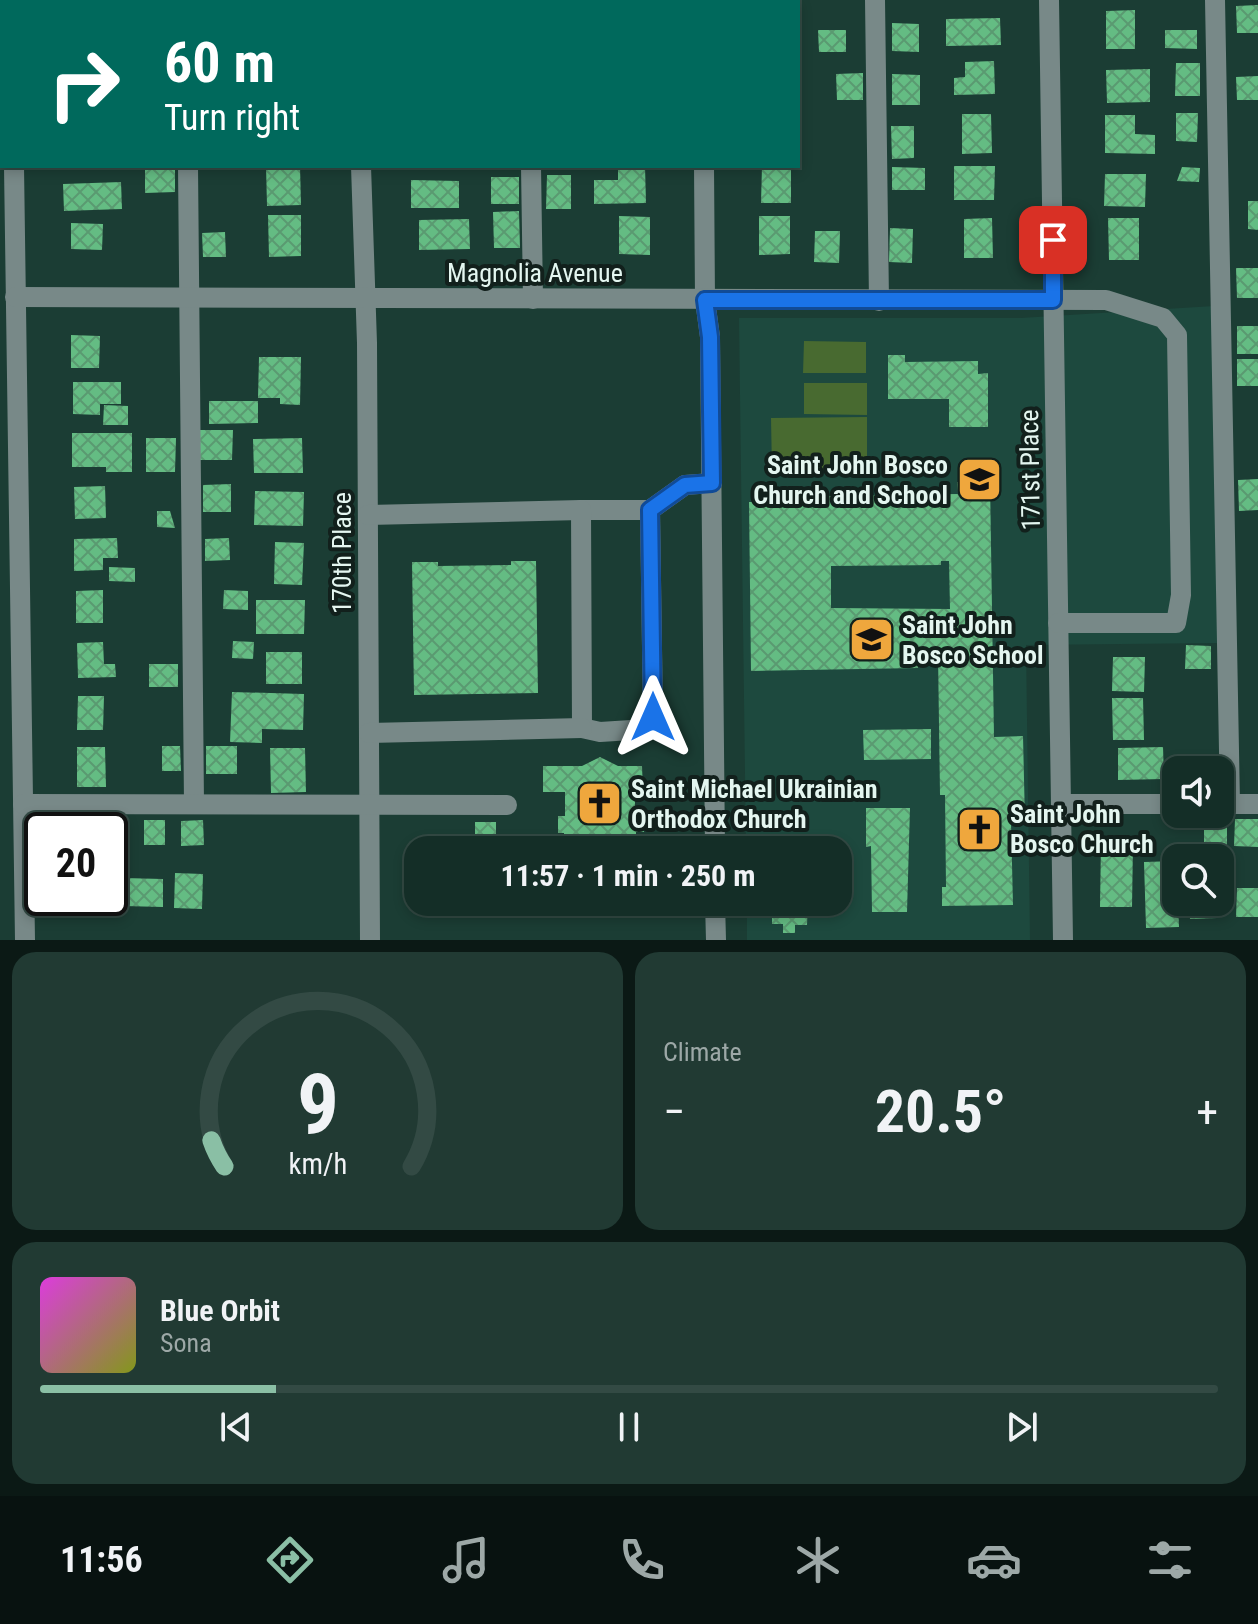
<!DOCTYPE html>
<meta charset="utf-8">
<style>
:root{--surface:#142e27;--page:#213a33;--text:#f1f3f6;--muted:#9da8a7;--line:#334a44;--accent:#8abfa5}
body{margin:0;font-family:"Roboto Condensed",sans-serif;background:var(--page);color:var(--text);height:100vh;display:flex;flex-direction:column;font-size:30px;white-space:nowrap}
*{box-sizing:border-box;margin:0}
p{font-size:26px;color:var(--muted)}
.icon{flex:none;width:44px;height:44px;fill:none;stroke:currentColor;stroke-width:2;stroke-linecap:round;stroke-linejoin:round}
.map{position:relative;height:940px;overflow:hidden}
.sheet{display:flex;flex-direction:column;gap:12px;padding:12px;background:#0b1915;flex:1}
.sheet>*{flex:none}
.banner{position:absolute;left:0px;top:0px;width:800px;height:168px;box-shadow:0 4px 12px #0003,0 0 0 2px var(--line);background:#00695c;color:#fff;overflow:hidden}
.fabs{position:absolute;left:1162px;top:756px;display:grid;gap:16px}
.fabs a{display:grid;place-items:center;width:72px;height:72px;border-radius:16px;background:var(--surface);box-shadow:0 4px 12px #0003,0 0 0 2px var(--line);font-size:40px}
.speed{position:absolute;left:24px;top:812px;display:flex;gap:16px;font-size:40px;font-weight:700;text-align:center}
.speed>*{display:grid;place-content:center;width:104px;height:104px;border-radius:50%;background:var(--surface);box-shadow:0 4px 12px #0003,0 0 0 2px var(--line);line-height:1}
.speed .limit{border:4px solid #111;border-radius:12px;background:#fff;color:#111}
.pin{position:absolute;display:grid;place-items:center;width:68px;height:68px;color:#fff;margin:-34px;border-radius:16px;box-shadow:0 4px 12px #0006}
.me{position:absolute;width:88px;margin:-44px;rotate:0deg;stroke-linejoin:round;filter:drop-shadow(0 0 6px #0008)}
.turn{display:flex;align-items:center;gap:28px;height:168px;padding:0 32px;font-size:36px}
.turn .icon{width:104px;height:104px;stroke-width:2.5}
.turn b{display:block;font-size:56px;line-height:68px}
.big{font-size:60px;font-weight:700;line-height:1.1}
.sheet .widget{flex:1;display:flex;flex-direction:column;justify-content:center;gap:12px;min-width:0;padding:0 28px;border-radius:24px;background:var(--page)}
.sheet .dial{align-items:center;gap:0}
.dial svg{height:208px;overflow:visible;fill:none;stroke:var(--line);stroke-width:7;stroke-linecap:round;text-anchor:middle}
.dial text{fill:var(--text);stroke:none}
.song{display:flex;align-items:center;gap:24px}
.cover{width:96px;height:96px;border-radius:12px;background:linear-gradient(135deg,hsl(300 70% 55%),hsl(70 70% 35%))}
.played{height:8px;border-radius:4px;background:linear-gradient(90deg,var(--accent) 20%,var(--line) 20%)}
.keys{display:flex;justify-content:space-around;direction:ltr}
.heat{display:flex;justify-content:space-between;align-items:center;font-size:44px;direction:ltr}
.sheet .tiles{flex:1;display:grid;gap:12px;grid-template-columns:1fr 1fr}
.widget:last-child{grid-column:span 2}
.trip{position:absolute;left:404px;top:836px;width:448px;height:80px;border-radius:24px;background:var(--surface);box-shadow:0 4px 12px #0003,0 0 0 2px var(--line);font-weight:700;line-height:80px;text-align:center}
.dock{display:flex;height:128px;justify-content:space-around;align-items:center;background:#081210;color:var(--muted)}
.dock .icon{width:56px;height:56px}
.dock .on{color:var(--accent)}
.dock b{font-size:36px;color:var(--text)}
.map>svg:first-child{display:block}
.built{fill:#1d493e}
.garden{fill:#486a30}
.building{fill:url(#building-cross-hatch);fill-rule:evenodd}
.lines{fill:none;stroke-linecap:round;stroke-linejoin:round}
.minor{stroke:#788988;stroke-width:20}
.route-casing{stroke:#114b97;stroke-width:20}
.route{stroke:#1a73e8;stroke-width:14}
.labels{text-anchor:middle;dominant-baseline:central;stroke-width:8;stroke-linejoin:round;paint-order:stroke}
.street-label{font-size:26px;fill:#e4f6f0;stroke:#12201c}
.poi-label{font-size:26px;font-weight:bold;fill:#e4f6f0;stroke:#12201c;text-anchor:start}
</style>
<div class="map">
<svg width="1258" height="940" viewBox="0 0 1258 940">
<defs>
<pattern id="building-cross-hatch" width="8" height="8" patternUnits="userSpaceOnUse" patternTransform="scale(2)"><rect width="8" height="8" fill="#64bc83"/><path d="M0 0l8 8M0 8l8-8" fill="none" stroke="#5a9a71"/></pattern>
</defs>
<rect width="100%" height="100%" fill="#1b3d34"/>
<path class="built" d="M1214 306 1217 643 1026 645 1030 940H747V902H838V850H746L739 318H1021Z"/>
<g class="garden">
<path d="M804 341 866 342V373H803Z"/>
<path d="M804 383H867V415L804 414Z"/>
<path d="M867 417V470L772 471 771 418Z"/>
</g>
<g class="building">
<path d="M1258 5V33H1237L1236 6Z"/>
<path d="M1135 10V49H1106V11Z"/>
<path d="M1000 18 1001 45 946 46V19Z"/>
<path d="M892 23 919 24V52L892 51Z"/>
<path d="M818 30H846V52H819Z"/>
<path d="M1165 30H1197V49L1165 48Z"/>
<path d="M994 61 995 94 954 95V78L965 77V62Z"/>
<path d="M1176 63H1200V96H1175Z"/>
<path d="M1150 69V102L1107 103 1106 70Z"/>
<path d="M863 73V100H837L836 74Z"/>
<path d="M892 74 920 75V105H892Z"/>
<path d="M1258 76V100H1237L1236 77Z"/>
<path d="M1176 113H1198L1197 142 1176 141Z"/>
<path d="M962 114H991L992 153 962 154Z"/>
<path d="M1105 115H1135V134L1155 135V154L1105 153Z"/>
<path d="M891 126H914V158L892 159Z"/>
<path d="M145 166H175V192L145 193Z"/>
<path d="M266 166H300L301 205 267 206Z"/>
<path d="M618 166H645L646 203 594 204V180H618Z"/>
<path d="M762 166H791V203H761Z"/>
<path d="M954 166H995L994 200H954Z"/>
<path d="M892 167 925 168V190H892Z"/>
<path d="M1182 167 1200 168 1199 182 1177 181Z"/>
<path d="M1105 174H1146L1145 207 1104 206Z"/>
<path d="M547 175H571V209H546Z"/>
<rect x="491" y="177" width="28" height="27"/>
<path d="M411 180 459 181V208H411Z"/>
<path d="M121 182 122 209 64 211 63 184Z"/>
<path d="M1248 201H1258V230L1248 229Z"/>
<path d="M519 211 520 248H494L493 212Z"/>
<path d="M268 215H301V256L269 257Z"/>
<path d="M619 216 650 217V255L619 254Z"/>
<path d="M759 216H790V254L759 255Z"/>
<path d="M992 218 993 258H964V219Z"/>
<path d="M1108 218H1139V260H1109Z"/>
<path d="M469 219 470 249 419 250V220Z"/>
<path d="M71 223 103 224 102 250 71 249Z"/>
<path d="M890 228 913 229 912 263 889 262Z"/>
<path d="M815 231H840L839 263 814 262Z"/>
<path d="M225 232 226 257H203L202 233Z"/>
<path d="M1236 268H1258V298H1237Z"/>
<rect x="1237" y="326" width="21" height="28"/>
<path d="M71 335 100 336 99 368H71Z"/>
<path d="M888 355H905V362L978 361V374L988 373V427H949V399H888Z"/>
<path d="M259 357H301L300 405 280 404V398H258Z"/>
<rect x="1237" y="359" width="21" height="27"/>
<path d="M73 382H121V404H100V415L73 414Z"/>
<path d="M209 401H258V423L209 424Z"/>
<path d="M104 405 128 406V425H103Z"/>
<path d="M200 430H233L232 460H200Z"/>
<path d="M72 433H132V472H106V467H72Z"/>
<path d="M146 438H176L175 472H146Z"/>
<path d="M302 438 303 473H254L253 439Z"/>
<path d="M1258 479V510L1239 511 1238 480Z"/>
<path d="M990 481 994 737 1023 736 1025 821 1011 822 1013 905 942 906V887H946L945 795H940L938 654H918V668L751 671 749 502 826 501V496L958 494 957 482ZM941 561H949L950 609 831 608V566L941 565Z"/>
<path d="M231 484V512H203V485Z"/>
<path d="M105 486 106 518 75 519 74 487Z"/>
<path d="M255 491 304 492 303 526 254 525Z"/>
<path d="M157 511H170L175 528 157 527Z"/>
<path d="M117 538 118 558H103V570L74 571V539Z"/>
<path d="M229 538 230 560 205 561V539Z"/>
<path d="M275 542 304 543 302 585 274 584Z"/>
<path d="M511 561H536L538 693 414 695 412 562H438V566L511 565Z"/>
<path d="M109 567 135 568V582L109 581Z"/>
<path d="M103 590V623H76V591Z"/>
<path d="M224 590 248 591V610L223 609Z"/>
<path d="M256 600H305L304 634H256Z"/>
<path d="M233 641 254 642 253 659 232 658Z"/>
<path d="M103 642 104 664H115L116 677 78 678 77 643Z"/>
<path d="M1186 645 1211 646V669H1185Z"/>
<rect x="266" y="652" width="36" height="32"/>
<path d="M1113 657H1145L1144 692 1112 691Z"/>
<rect x="149" y="664" width="29" height="23"/>
<path d="M232 692 304 694 303 730 262 729V743L230 742Z"/>
<path d="M78 696H104L103 730H77Z"/>
<path d="M1112 698H1143L1144 740H1113Z"/>
<path d="M931 729V759L864 760 863 730Z"/>
<path d="M162 746H180L181 771H162Z"/>
<rect x="206" y="746" width="31" height="28"/>
<path d="M77 747H105L106 787H77Z"/>
<path d="M1163 747 1164 779 1118 780V748Z"/>
<path d="M270 748H305L306 792 271 793Z"/>
<path d="M600 757 618 766H642L643 791H635V817H644V832H636V850H564V833H558V816H565V792H543V766H582Z"/>
<path d="M866 808H910L907 912H872L871 846 866 847Z"/>
<path d="M1235 819H1258V847L1234 846Z"/>
<rect x="72" y="820" width="25" height="10"/>
<rect x="144" y="820" width="21" height="25"/>
<path d="M203 820 204 845 181 846V821Z"/>
<rect x="1204" y="820" width="23" height="27"/>
<rect x="475" y="822" width="21" height="24"/>
<path d="M773 838 809 839V850H773Z"/>
<path d="M1101 842 1133 843 1132 907H1100Z"/>
<path d="M1176 861 1179 927 1146 928 1144 862Z"/>
<path d="M175 873 203 874 202 909 174 908Z"/>
<path d="M124 878 163 879V907L123 906Z"/>
<path d="M1237 888H1258V917H1236Z"/>
<path d="M64 898H108V908L64 909Z"/>
<path d="M475 902H510V908H493L494 916 475 917Z"/>
<path d="M772 902H808L807 925H795V933H783V924H772Z"/>
<path d="M1189 902H1217V918L1190 919Z"/>
</g>
<g class="lines">
<g class="minor">
<path d="M12 0V2"/>
<path d="M185 0V2"/>
<path d="M358 0V2"/>
<path d="M529 0V2"/>
<path d="M702 0V2"/>
<path d="M875 0 879 301"/>
<path d="M1049 0 1063 940"/>
<path d="M1215 0 1230 804"/>
<path d="M14 166 25 940"/>
<path d="M188 166 194 804"/>
<path d="M361 166 367 343 370 940"/>
<path d="M531 166 533 299"/>
<path d="M704 166 705 300 710 337 715 850"/>
<path d="M15 297 1106 300 1163 318 1177 335 1181 595 1176 623H1058"/>
<path d="M581 510H650"/>
<path d="M368 515 581 510 582 728 600 732 647 729 653 717 650 510 685 485 712 483"/>
<path d="M369 733 582 728"/>
<path d="M23 804 507 805"/>
<path d="M1061 804H1176"/>
<path d="M1220 804H1258"/>
<path d="M715 902 716 940"/>
</g>
</g>
<g class="lines">
<defs>
<path id="route" d="M653 717 650 510 685 485 712 483 710 337 705 300H1053V240"/>
</defs>
<use href="#route" class="route-casing"/>
<use href="#route" class="route"/>
</g>
<defs>
<symbol id="school-square" viewBox="-11 -11 22 22"><rect x="-9" y="-9" width="18" height="18" rx="4" fill="#efa73d" stroke="#12201c"/><path d="M0-5L7-2L0 1L-7-2ZM-4 1L0 2.5L4 1V4Q0 6-4 4Z" fill="#111"/></symbol>
<symbol id="church-square" viewBox="-11 -11 22 22"><rect x="-9" y="-9" width="18" height="18" rx="4" fill="#efa73d" stroke="#12201c"/><path d="M-1.2-6h2.4v3.5h3.3v2.4h-3.3V6h-2.4V-.1h-3.3v-2.4h3.3Z" fill="#111"/></symbol>
</defs>
<g fill-rule="evenodd">
<use href="#school-square" x="954" y="454" width="51" height="51"/>
<use href="#school-square" x="846" y="614" width="51" height="51"/>
<use href="#church-square" x="574" y="778" width="51" height="51"/>
<use href="#church-square" x="954" y="804" width="51" height="51"/>
</g>
<g class="labels">
<g class="street-label">
<text x="535" y="273">Magnolia Avenue</text>
<text transform="translate(1030 470) rotate(-91)">171st Place</text>
<text transform="translate(342 553) rotate(-90)">170th Place</text>
</g>
<g class="poi-label">
<text x="948" y="465" text-anchor="end">Saint John Bosco<tspan x="948" dy="30">Church and School</tspan></text>
<text x="902" y="625">Saint John<tspan x="902" dy="30">Bosco School</tspan></text>
<text x="631" y="789">Saint Michael Ukrainian<tspan x="631" dy="30">Orthodox Church</tspan></text>
<text x="1010" y="814">Saint John<tspan x="1010" dy="30">Bosco Church</tspan></text>
</g>
</g>
</svg>
<div class="fabs">
<a><svg class="icon" aria-label="sound" viewBox="0 0 24 24"><path d="M4 9h4l5-4v14l-5-4H4zM17 9q2 3 0 6"/></svg></a>
<a><svg class="icon" aria-label="search" viewBox="0 0 24 24"><circle cx="10" cy="10" r="6"/><path d="M15 15l6 6"/></svg></a>
</div>
<div class="speed"><div class="limit">20</div></div>
<div class="pin" style="left:1053px;top:240px;background:#d93025"><svg class="icon" aria-label="arrive" viewBox="0 0 24 24"><path d="M6 21V4h12l-3 4 3 4H6"/></svg></div>
<svg class="me" style="left:653px;top:717px" viewBox="-20 -20 40 40"><path d="M0-17L14 15 0 8-14 15z" fill="#1a73e8" stroke="#fff" stroke-width="4"/></svg>
<div class="trip">11:57 · 1 min · 250 m</div>
<div class="banner">
<div class="turn"><svg class="icon" aria-label="right" viewBox="0 0 24 24"><path d="M7 20v-9h11M14 6l5 5-5 5"/></svg><div><b>60 m</b>Turn right</div></div>
</div>
</div>
<section class="sheet">
<div class="tiles">
<div class="widget dial"><svg viewBox="0 0 100 80">
<path d="M14 69A42 42 0 1 1 86 69"/>
<path d="M14 69A42 42 0 0 1 9 59" stroke="#8abfa5"/>
<text x="50" y="56" font-size="32" font-weight="700">9</text>
<text x="50" y="72" font-size="11">km/h</text>
</svg></div>
<div class="widget"><p>Climate</p>
<div class="heat"><a>−</a><b class="big">20.5°</b><a>+</a></div>
</div>
<div class="widget">
<div class="song"><i class="cover"></i><div><b>Blue Orbit</b><p>Sona</p></div></div>
<div class="played"></div>
<div class="keys"><svg class="icon" aria-label="previous" viewBox="0 0 24 24"><path d="M18 5L8 12l10 7zM5 5v14"/></svg><svg class="icon" aria-label="pause" viewBox="0 0 24 24"><path d="M8 5v14M16 5v14"/></svg><svg class="icon" aria-label="next" viewBox="0 0 24 24"><path d="M6 5l10 7-10 7zM19 5v14"/></svg></div>
</div>
</div>
</section>
<nav class="dock">
<b>11:56</b>
<svg class="icon on" aria-label="directions" viewBox="0 0 24 24"><path d="M12 3l9 9-9 9-9-9zM9 14v-3h6M13 9l2 2-2 2"/></svg>
<svg class="icon" aria-label="music" viewBox="0 0 24 24"><path d="M9 18V5l10-2v13"/><circle cx="6" cy="18" r="3"/><circle cx="16" cy="16" r="3"/></svg>
<svg class="icon" aria-label="phone" viewBox="0 0 24 24"><path d="M5 4h4l2 5-3 2q2 4 5 5l2-3 5 2v4C11 20 4 13 5 4z"/></svg>
<svg class="icon" aria-label="climate" viewBox="0 0 24 24"><path d="M12 3v18M4 7l16 10M4 17L20 7"/></svg>
<svg class="icon" aria-label="car" viewBox="0 0 24 24"><path d="M5 17H2v-5l4-1 3-4h7l3 4 3 1v5h-3M9 17h6M6 11h13"/><circle cx="7" cy="17" r="2"/><circle cx="17" cy="17" r="2"/></svg>
<svg class="icon" aria-label="filters" viewBox="0 0 24 24"><path d="M4 7h16M4 17h16"/><circle cx="9" cy="7" r="2"/><circle cx="15" cy="17" r="2"/></svg>
</nav>
